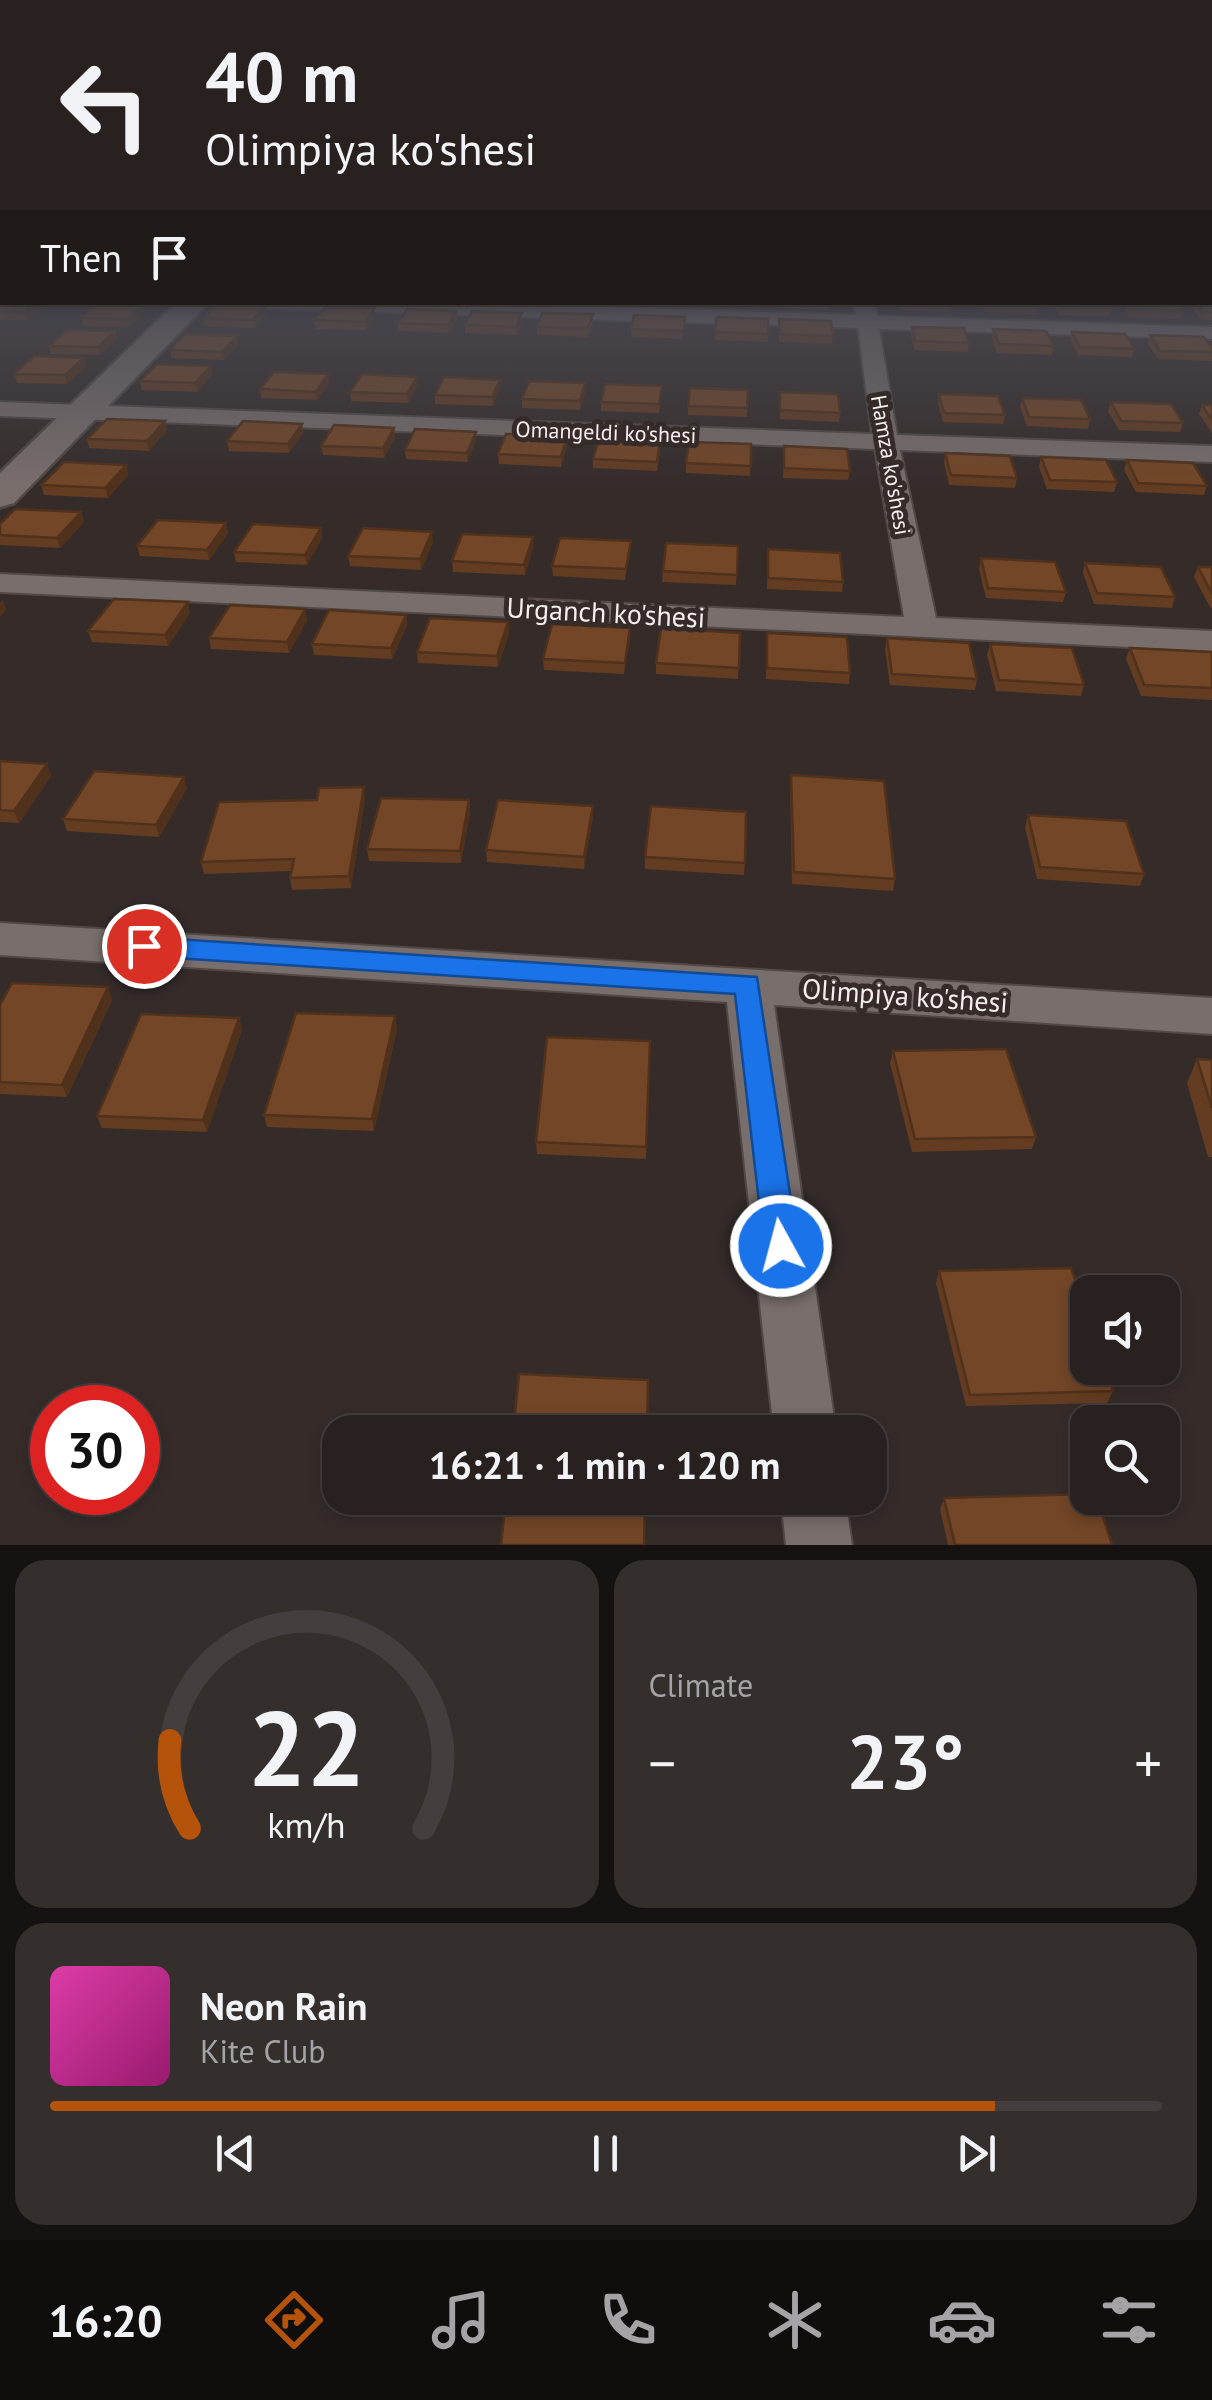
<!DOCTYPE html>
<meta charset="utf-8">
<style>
:root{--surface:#282120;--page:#342e2d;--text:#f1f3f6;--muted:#a5a3a5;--line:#443e3e;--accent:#b45309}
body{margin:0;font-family:"PT Sans",sans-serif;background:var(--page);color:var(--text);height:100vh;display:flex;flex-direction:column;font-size:38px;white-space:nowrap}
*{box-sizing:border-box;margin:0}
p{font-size:32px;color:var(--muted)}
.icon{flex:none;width:55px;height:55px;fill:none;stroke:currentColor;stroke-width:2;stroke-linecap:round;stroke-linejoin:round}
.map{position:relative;height:1545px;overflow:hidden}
.sheet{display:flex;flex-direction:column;gap:15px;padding:15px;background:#161212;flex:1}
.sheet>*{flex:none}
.top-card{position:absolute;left:0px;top:0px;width:1212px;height:305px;box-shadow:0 5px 15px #0003,0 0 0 2px var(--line);background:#282120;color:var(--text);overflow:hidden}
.buttons{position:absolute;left:1070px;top:1275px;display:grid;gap:20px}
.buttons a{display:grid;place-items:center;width:110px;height:110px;border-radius:20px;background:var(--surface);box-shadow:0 5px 15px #0003,0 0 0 2px var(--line);font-size:50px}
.speed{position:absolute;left:30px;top:1385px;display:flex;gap:20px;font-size:50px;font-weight:700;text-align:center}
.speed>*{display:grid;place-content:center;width:130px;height:130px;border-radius:50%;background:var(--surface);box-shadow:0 5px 15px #0003,0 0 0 2px var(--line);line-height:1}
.speed .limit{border:15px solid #d22;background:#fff;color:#111}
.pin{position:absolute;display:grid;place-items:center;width:85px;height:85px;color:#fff;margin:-42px;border:5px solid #fff;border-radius:50%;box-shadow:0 2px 10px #0007}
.me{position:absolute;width:110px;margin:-55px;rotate:353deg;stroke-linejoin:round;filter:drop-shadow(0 0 8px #0008)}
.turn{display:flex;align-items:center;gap:35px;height:210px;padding:0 40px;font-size:45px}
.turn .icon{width:130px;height:130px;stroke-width:2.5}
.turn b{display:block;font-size:70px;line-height:85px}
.then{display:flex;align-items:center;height:95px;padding:0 40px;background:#0003;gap:20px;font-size:38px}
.big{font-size:75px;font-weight:600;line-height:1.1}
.sheet .card{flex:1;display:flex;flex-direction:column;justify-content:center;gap:15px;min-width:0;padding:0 35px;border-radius:30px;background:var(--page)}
.sheet .dial{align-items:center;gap:0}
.dial svg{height:260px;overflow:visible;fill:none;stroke:var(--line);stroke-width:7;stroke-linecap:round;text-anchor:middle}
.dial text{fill:var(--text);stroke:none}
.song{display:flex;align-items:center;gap:30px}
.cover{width:120px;height:120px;border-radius:15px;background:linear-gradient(135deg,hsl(320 70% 55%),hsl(320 70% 35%))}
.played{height:10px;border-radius:5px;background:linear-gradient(90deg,var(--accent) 85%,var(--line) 85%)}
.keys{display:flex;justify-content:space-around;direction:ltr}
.heat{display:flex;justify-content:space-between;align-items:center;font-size:55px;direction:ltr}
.sheet .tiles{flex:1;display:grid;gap:15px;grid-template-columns:1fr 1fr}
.card:last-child{grid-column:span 2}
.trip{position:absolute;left:322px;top:1415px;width:565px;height:100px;border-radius:30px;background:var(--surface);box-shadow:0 5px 15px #0003,0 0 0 2px var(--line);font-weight:600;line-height:100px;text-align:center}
.dock{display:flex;height:160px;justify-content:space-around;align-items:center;background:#100d0d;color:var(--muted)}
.dock .icon{width:70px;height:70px}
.dock .active{color:var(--accent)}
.dock b{font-size:45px;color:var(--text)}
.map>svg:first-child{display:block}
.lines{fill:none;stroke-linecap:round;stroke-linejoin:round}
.street-casing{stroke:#504947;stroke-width:4}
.secondary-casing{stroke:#504947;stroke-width:5}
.street{fill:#786e6c;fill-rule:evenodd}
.secondary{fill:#786e6c;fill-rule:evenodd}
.wall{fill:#633c22}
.shaded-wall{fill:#50311b}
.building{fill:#734627;stroke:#50311b;stroke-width:2.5}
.route{fill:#1a73e8;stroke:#114b97;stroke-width:2.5}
.labels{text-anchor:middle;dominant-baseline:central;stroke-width:10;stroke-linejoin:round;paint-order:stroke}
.far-street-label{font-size:22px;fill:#f4eeed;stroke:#352c2a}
.street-label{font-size:28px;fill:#f4eeed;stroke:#352c2a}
</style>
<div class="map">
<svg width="1212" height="1545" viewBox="0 0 1212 1545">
<rect width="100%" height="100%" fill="#352c2a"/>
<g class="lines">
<defs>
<g id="street">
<rect x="0" y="286" width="2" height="12"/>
<path d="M237 302H453L856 315 854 302H874L877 316 1212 327V339L879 329 897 435 1212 446V462L900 450 936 618 1212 631V651L0 592V574L904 617 875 449 0 416V402L872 434 858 328 247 308Z"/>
<path d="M0 923 1212 998V1034L774 1005 836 1432H774L727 1002 0 955Z"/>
<path d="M781 1498H845L852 1545H786Z"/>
</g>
<path id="secondary" d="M177 302H209L14 503 0 507V473Z"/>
</defs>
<use href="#street" class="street-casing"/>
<use href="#secondary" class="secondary-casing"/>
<use href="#street" class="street"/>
<use href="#secondary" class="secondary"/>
</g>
<g class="wall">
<path d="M0 297 44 306 26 320H0Z"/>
<path d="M1212 299V320H1201L1190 306 1191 302H1210Z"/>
<path d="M624 302H673L672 305Z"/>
<path d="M699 302H748V307L699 306Z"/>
<path d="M778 302H829L828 310 778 308Z"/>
<path d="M899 302H952V304L951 312 901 310Z"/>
<path d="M981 302H1035L1037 306 1036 314 985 312Z"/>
<path d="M1053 302H1108L1112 308 1110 316 1059 315Z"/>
<path d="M1121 302H1177L1183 311 1181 319 1129 317Z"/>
<path d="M144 313 129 327 83 326 81 318Z"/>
<path d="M522 313V321L517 335 465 333V325Z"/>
<path d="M267 314 254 328 205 326 203 318Z"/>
<path d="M593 314V322L588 337 537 335V327Z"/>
<path d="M375 316 366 330 316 329 314 320Z"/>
<path d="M685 317 682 339 631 337V329Z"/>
<path d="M717 317 768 334V342L715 340Z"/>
<path d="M457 319 449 333 398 331V323Z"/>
<path d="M779 319 833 336 832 344 779 342Z"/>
<path d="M912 327 969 343 968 352 914 350 911 335Z"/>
<path d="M993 329 1054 346 1052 355 997 353 992 338Z"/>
<path d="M115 331 117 339 100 355 51 354 49 346Z"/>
<path d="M1072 332 1135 349 1132 357 1078 355 1070 340Z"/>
<path d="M1150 335 1212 348V361L1158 359 1148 344Z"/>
<path d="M238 345 224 360 172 358 170 350Z"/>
<path d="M86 366 67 384 17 383 14 374Z"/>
<path d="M211 366 212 375 197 392 142 390 140 381Z"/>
<path d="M330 383 317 400 261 398 260 389Z"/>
<path d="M585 383V392L580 410 522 408V399Z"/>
<path d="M418 385 408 403 351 401 350 392Z"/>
<path d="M662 386 659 413 601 411V402Z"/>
<path d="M500 388 493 406 435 404V395Z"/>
<path d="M748 390 747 417 688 415V406Z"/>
<path d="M780 392 840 413 839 422 780 419Z"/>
<path d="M939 394 1005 415 1003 424 943 422 938 403Z"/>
<path d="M1022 398 1090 419 1088 429 1027 426 1020 407Z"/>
<path d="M1111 402 1183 423 1180 432 1119 430 1108 411Z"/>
<path d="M1202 405H1212V433L1199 414Z"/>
<path d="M302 424 303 433 289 453 229 451 227 441Z"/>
<path d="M394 428 395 437 384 458 323 455 321 446Z"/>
<path d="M167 430 149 451 89 448 87 439Z"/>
<path d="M476 432V441L467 462 406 459 405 450Z"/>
<path d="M751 444 750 476 686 473V463Z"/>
<path d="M567 445 561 467 499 464 498 454Z"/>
<path d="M784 446 850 471 848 480 783 478Z"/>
<path d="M660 450 657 471 593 468V459Z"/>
<path d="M945 453 1017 478 1015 488 949 485 944 462Z"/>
<path d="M1041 457 1117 482 1114 492 1047 489 1039 467Z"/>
<path d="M1127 460 1207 486 1204 495 1136 492 1124 470Z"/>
<path d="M126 465 128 475 108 498 44 495 41 485Z"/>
<path d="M81 512 84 522 60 548 0 545V524Z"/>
<path d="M226 523 228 533 209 560 140 556 137 546Z"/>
<path d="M321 528 322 538 307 565 236 562 234 552Z"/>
<path d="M631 541 625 580 553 576 552 566Z"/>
<path d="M433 542 421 570 350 566 348 556Z"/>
<path d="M738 546 736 585 662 582 663 571Z"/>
<path d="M533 547 525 575 453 572 452 561Z"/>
<path d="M768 549 843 582 842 592 767 589Z"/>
<path d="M981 558 1066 592 1063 602 986 598 979 569Z"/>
<path d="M1085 563 1175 597 1172 608 1094 604 1083 573Z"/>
<path d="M1198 567H1212V608L1210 607 1194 577Z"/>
<path d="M305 609 307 620 289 653 211 649 209 638Z"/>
<path d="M190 613 168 646 92 642 88 631Z"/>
<path d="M406 615 407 625 392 659 314 655 312 644Z"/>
<path d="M508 622 509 633 498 667 418 663 417 652Z"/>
<path d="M740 633 738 679 656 674V663Z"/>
<path d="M767 633 850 673 849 684 766 679Z"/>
<path d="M887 638 977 679 975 690 890 685 885 649Z"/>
<path d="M630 639 624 674 544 670 543 659Z"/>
<path d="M990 644 1084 685 1081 696 996 691 987 655Z"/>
<path d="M1130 648 1212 652V700L1141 696 1126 659Z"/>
<path d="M0 761 47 764 51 776 19 823 0 822Z"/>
<path d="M791 775 895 879 893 891 792 884 790 787Z"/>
<path d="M187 788 159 837 67 831 63 819Z"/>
<path d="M365 799 351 888 292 890 290 878 291 871 204 874 201 862Z"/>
<path d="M469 800 470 812 461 863 369 861 367 849Z"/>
<path d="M593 806V817L584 869 487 862 486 850Z"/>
<path d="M1028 815 1144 874 1140 886 1037 879 1025 827Z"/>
<path d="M645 857 745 863 744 875 645 869Z"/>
<path d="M112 1000 67 1097 0 1094V1005Z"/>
<path d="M395 1016 397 1029 374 1131 267 1127 264 1115Z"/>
<path d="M239 1018 242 1030 207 1132 102 1128 97 1116Z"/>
<path d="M650 1041 646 1159 537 1154 536 1142Z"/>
<path d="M893 1051 1036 1137 1032 1149 912 1152 890 1063Z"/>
<path d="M1197 1059 1212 1060V1157H1208L1187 1083Z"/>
<path d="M939 1271 1113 1391 1107 1403 966 1406 936 1283Z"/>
<path d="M944 1498 1112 1545H948L940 1509Z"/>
</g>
<g class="shaded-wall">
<path d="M36 302H43L44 306 26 320 24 312Z"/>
<path d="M143 305 144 313 129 327 127 319Z"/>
<path d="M265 306 267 314 254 328 253 320Z"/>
<path d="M375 308V316L366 330 365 322Z"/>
<path d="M456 311 457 319 449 333 448 325Z"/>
<path d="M522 313V321L517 335 516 327Z"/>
<path d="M115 331 117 339 100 355 98 347Z"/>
<path d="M237 336 238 345 224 360 222 352Z"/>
<path d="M84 358 86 366 67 384 65 375Z"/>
<path d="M211 366 212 375 197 392 195 383Z"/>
<path d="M328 374 330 383 317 400 316 392Z"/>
<path d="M417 377 418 385 408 403 407 394Z"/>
<path d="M500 380V388L493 406 492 397Z"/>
<path d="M585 383V392L580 410V401Z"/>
<path d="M165 421 167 430 149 451 147 441Z"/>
<path d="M302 424 303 433 289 453 288 444Z"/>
<path d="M394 428 395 437 384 458 383 448Z"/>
<path d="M476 432V441L467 462V453Z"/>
<path d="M567 436V445L561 467V457Z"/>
<path d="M126 465 128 475 108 498 105 488Z"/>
<path d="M81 512 84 522 60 548 57 538Z"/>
<path d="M226 523 228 533 209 560 207 550Z"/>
<path d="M321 528 322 538 307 565 305 555Z"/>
<path d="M432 532 433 542 421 570 420 559Z"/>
<path d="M533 537V547L525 575 524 565Z"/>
<path d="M3 600 6 610 0 617V603Z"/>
<path d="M188 602 190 613 168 646 165 635Z"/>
<path d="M305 609 307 620 289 653 287 642Z"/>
<path d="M406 615 407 625 392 659 391 648Z"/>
<path d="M508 622 509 633 498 667 497 656Z"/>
<path d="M630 628V639L624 674 625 663Z"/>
<path d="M47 764 51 776 19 823 14 811Z"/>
<path d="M184 777 187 788 159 837 156 825Z"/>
<path d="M364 787 365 799 351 888 349 876Z"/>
<path d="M469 800 470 812 461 863 460 851Z"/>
<path d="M593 806V817L584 869V857Z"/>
<path d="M108 987 112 1000 67 1097 62 1085Z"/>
<path d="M395 1016 397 1029 374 1131 372 1119Z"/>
<path d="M239 1018 242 1030 207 1132 203 1120Z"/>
</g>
<g class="building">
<path d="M0 297H2V302H36L24 312H0Z"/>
<path d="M1210 299H1212V312H1203L1196 302H1210Z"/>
<path d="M904 302H952V304Z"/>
<path d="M985 302H1035L1037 306 986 304Z"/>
<path d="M1059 302H1108L1112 308 1061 307Z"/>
<path d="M1127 302H1177L1183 311 1131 309Z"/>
<path d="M97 303 143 305 127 319 81 318Z"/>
<path d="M217 304 265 306 253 320 203 318Z"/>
<path d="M326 307 375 308 365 322 314 320Z"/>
<path d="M407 309 456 311 448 325 398 323Z"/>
<path d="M472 311 522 313 516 327 465 325Z"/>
<path d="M542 313 593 314 588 328 537 327Z"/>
<path d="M634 315 685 317 683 331 631 329Z"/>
<path d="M717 317 768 319V334L715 332Z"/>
<path d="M779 319 831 321 833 336 780 334Z"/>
<path d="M912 327 964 328 969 343 915 341Z"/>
<path d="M993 329 1046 331 1054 346 999 344Z"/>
<path d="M67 330 115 331 98 347 49 346Z"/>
<path d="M1072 332 1125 334 1135 349 1080 347Z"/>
<path d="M185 334 237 336 222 352 170 350Z"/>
<path d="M1150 335 1204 337 1212 348V352L1160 351Z"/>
<path d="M34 356 84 358 65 375 14 374Z"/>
<path d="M157 364 211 366 195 383 140 381Z"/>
<path d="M274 372 328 374 316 392 260 389Z"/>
<path d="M362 374 417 377 407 394 350 392Z"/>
<path d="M444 377 500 380 492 397 435 395Z"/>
<path d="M529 381 585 383 580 401 522 399Z"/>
<path d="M605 384 662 386 659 404 601 402Z"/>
<path d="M690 388 748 390 747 408 688 406Z"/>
<path d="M780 392 838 394 840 413 780 410Z"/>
<path d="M939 394 998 396 1005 415 944 413Z"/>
<path d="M1022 398 1081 400 1090 419 1029 417Z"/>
<path d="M1111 402 1171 404 1183 423 1121 421Z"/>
<path d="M1202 405H1212V420Z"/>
<path d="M107 419 165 421 147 441 87 439Z"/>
<path d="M243 421 302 424 288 444 227 441Z"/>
<path d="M334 425 394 428 383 448 321 446Z"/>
<path d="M415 429 476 432 467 453 405 450Z"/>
<path d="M506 434 567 436 561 457 498 454Z"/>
<path d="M599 438 660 440 657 462 593 459Z"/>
<path d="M689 442 751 444V466L686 463Z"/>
<path d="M784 446 847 449 850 471 784 468Z"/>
<path d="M945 453 1010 456 1017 478 951 475Z"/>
<path d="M1041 457 1106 460 1117 482 1050 480Z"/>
<path d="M1127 460 1193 463 1207 486 1138 483Z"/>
<path d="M64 462 126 465 105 488 41 485Z"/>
<path d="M15 509 81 512 57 538 0 535V524Z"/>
<path d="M158 520 226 523 207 550 137 546Z"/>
<path d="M253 524 321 528 305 555 234 552Z"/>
<path d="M363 528 432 532 420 559 348 556Z"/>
<path d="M462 534 533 537 524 565 452 561Z"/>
<path d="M560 538 631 541 626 569 552 566Z"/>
<path d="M666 543 738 546 737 575 663 571Z"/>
<path d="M768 549 840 553 843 582 768 578Z"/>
<path d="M981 558 1055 562 1066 592 988 588Z"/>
<path d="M1085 563 1161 567 1175 597 1097 593Z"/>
<path d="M1198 567H1212V594Z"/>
<path d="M114 599 188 602 165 635 88 631Z"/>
<path d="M230 605 305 609 287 642 209 638Z"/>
<path d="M329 610 406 615 391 648 312 644Z"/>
<path d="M430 618 508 622 497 656 417 652Z"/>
<path d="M552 624 630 628 625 663 543 659Z"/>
<path d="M661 628 740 633 739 668 656 663Z"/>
<path d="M767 633 847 637 850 673 767 668Z"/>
<path d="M887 638 969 643 977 679 892 674Z"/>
<path d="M990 644 1072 648 1084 685 999 680Z"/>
<path d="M1130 648 1212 652V688L1144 685Z"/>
<path d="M0 761 47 764 14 811 0 810Z"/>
<path d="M94 771 184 777 156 825 63 819Z"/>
<path d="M791 775 884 781 895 879 794 872Z"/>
<path d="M364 787 349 876 290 878 294 859 201 862 219 802 317 800 319 788Z"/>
<path d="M381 798 469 800 460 851 367 849Z"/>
<path d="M498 800 593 806 584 857 486 850Z"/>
<path d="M651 806 746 812 745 863 645 857Z"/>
<path d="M1028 815 1126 821 1144 874 1040 867Z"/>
<path d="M12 983 108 987 62 1085 0 1082V1005Z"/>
<path d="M296 1013 395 1016 372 1119 264 1115Z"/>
<path d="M141 1014 239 1018 203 1120 97 1116Z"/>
<path d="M547 1037 650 1041 646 1147 536 1142Z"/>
<path d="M1006 1049 1036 1137 915 1139 893 1051Z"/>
<path d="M1197 1059 1212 1060V1108Z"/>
<path d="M1071 1268 1088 1316V1368H1105L1113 1391 970 1395 939 1271Z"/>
<path d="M519 1374 648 1380 647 1432H513Z"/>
<path d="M1088 1494V1498H1097L1112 1545H955L944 1498Z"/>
<path d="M506 1498H645L644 1545H501Z"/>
</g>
<linearGradient id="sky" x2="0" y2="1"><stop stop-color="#1d1817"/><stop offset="0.56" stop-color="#4b4b55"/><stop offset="1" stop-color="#4b4b55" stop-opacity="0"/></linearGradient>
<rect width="1212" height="488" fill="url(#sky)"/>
<path class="route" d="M144 937 757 977 798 1246 793 1256 781 1261 769 1256 764 1246 735 994 144 956 135 953 131 946 135 940Z"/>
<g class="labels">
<g class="far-street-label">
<text transform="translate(606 432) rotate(2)">Omangeldi ko'shesi</text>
<text transform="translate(891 465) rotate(80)">Hamza ko'shesi</text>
</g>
<g class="street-label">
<text transform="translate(606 612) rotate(3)">Urganch ko'shesi</text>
<text transform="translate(905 995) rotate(4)">Olimpiya ko'shesi</text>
</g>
</g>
</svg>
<div class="buttons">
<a><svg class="icon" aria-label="sound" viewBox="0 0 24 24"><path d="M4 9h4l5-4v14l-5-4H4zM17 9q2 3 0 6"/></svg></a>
<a><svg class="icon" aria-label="search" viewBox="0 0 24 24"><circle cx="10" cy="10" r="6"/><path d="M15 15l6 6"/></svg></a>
</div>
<div class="speed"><div class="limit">30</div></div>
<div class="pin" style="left:144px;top:946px;background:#d93025"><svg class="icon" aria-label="arrive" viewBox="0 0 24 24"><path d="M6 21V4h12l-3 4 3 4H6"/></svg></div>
<svg class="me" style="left:781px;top:1246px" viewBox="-20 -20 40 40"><circle r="17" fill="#1a73e8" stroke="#fff" stroke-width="3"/><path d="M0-11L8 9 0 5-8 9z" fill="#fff"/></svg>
<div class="trip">16:21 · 1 min · 120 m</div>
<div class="top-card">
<div class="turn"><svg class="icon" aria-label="left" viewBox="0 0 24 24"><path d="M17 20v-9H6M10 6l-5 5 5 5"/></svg><div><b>40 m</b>Olimpiya ko'shesi</div></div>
<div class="then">Then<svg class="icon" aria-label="arrive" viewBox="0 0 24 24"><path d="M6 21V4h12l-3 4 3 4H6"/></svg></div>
</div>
</div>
<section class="sheet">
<div class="tiles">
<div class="card dial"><svg viewBox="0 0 100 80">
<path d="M14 69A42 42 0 1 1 86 69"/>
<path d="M14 69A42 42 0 0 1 8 42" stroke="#b45309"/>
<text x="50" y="56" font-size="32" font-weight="700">22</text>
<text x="50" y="72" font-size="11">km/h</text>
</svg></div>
<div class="card"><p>Climate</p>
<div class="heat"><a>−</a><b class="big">23°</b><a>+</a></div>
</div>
<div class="card">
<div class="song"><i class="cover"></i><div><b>Neon Rain</b><p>Kite Club</p></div></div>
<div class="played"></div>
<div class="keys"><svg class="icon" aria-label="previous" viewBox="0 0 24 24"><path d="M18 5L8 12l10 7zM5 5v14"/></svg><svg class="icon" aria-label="pause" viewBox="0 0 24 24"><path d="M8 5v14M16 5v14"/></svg><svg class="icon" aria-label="next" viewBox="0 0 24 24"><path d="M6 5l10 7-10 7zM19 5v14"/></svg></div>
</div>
</div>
</section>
<nav class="dock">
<b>16:20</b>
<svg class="icon active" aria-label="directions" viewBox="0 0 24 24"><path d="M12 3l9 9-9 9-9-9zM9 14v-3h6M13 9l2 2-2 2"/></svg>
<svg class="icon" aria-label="music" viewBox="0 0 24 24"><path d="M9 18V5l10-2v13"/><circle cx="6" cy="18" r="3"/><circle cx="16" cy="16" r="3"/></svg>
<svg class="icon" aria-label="phone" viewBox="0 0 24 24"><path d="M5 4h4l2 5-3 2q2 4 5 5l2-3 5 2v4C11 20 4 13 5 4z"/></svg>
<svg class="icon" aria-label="climate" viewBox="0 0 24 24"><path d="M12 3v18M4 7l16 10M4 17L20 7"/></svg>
<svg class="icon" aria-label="car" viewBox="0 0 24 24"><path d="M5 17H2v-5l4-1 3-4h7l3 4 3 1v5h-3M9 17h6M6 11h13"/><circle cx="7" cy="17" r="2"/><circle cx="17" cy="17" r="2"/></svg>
<svg class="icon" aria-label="filters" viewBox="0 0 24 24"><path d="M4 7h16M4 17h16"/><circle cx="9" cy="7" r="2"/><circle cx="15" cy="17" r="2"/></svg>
</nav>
